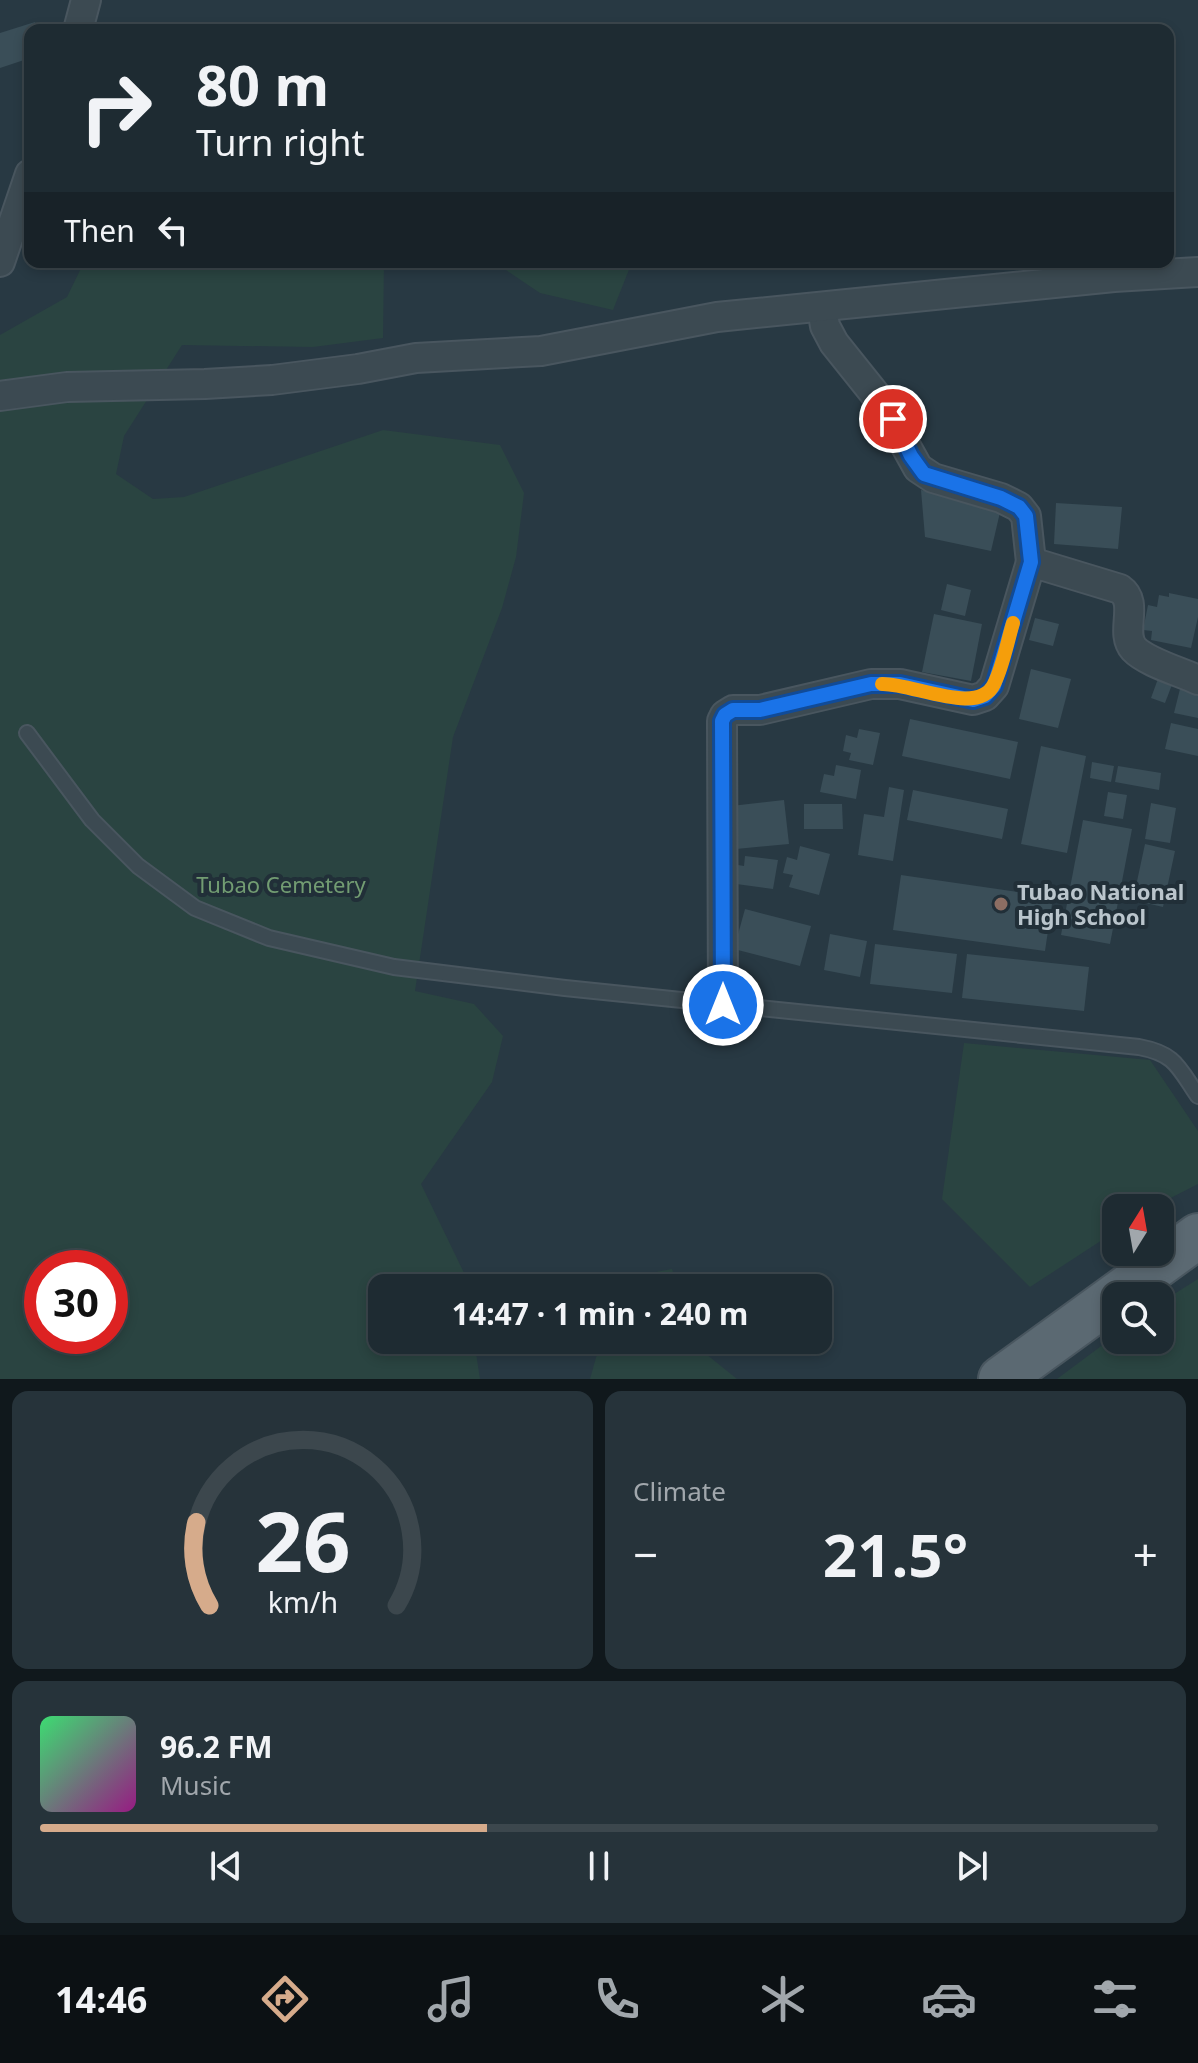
<!DOCTYPE html>
<meta charset="utf-8">
<style>
:root{--surface:#1e2b32;--page:#26333a;--text:#f1f3f6;--muted:#a1a7ac;--line:#3c474d;--accent:#d6ab8b}
body{margin:0;font-family:"Noto Sans",sans-serif;background:var(--page);color:var(--text);height:100vh;display:flex;flex-direction:column;font-size:30px;white-space:nowrap}
*{box-sizing:border-box;margin:0}
p{font-size:26px;color:var(--muted)}
.icon{flex:none;width:44px;height:44px;fill:none;stroke:currentColor;stroke-width:2;stroke-linecap:round;stroke-linejoin:round}
.map{position:relative;height:1379px;overflow:hidden}
.drawer{display:flex;flex-direction:column;gap:12px;padding:12px;background:#10181c;flex:1}
.drawer>*{flex:none}
.banner{position:absolute;left:24px;top:24px;width:1150px;height:244px;border-radius:16px;box-shadow:0 4px 12px #0003,0 0 0 2px var(--line);background:#1e2b32;color:var(--text);overflow:hidden}
.needle{width:52px;rotate:11deg}
.buttons{position:absolute;left:1102px;top:1194px;display:grid;gap:16px}
.buttons a{display:grid;place-items:center;width:72px;height:72px;border-radius:16px;background:var(--surface);box-shadow:0 4px 12px #0003,0 0 0 2px var(--line);font-size:40px}
.speed{position:absolute;left:24px;top:1250px;display:flex;gap:16px;font-size:40px;font-weight:700;text-align:center}
.speed>*{display:grid;place-content:center;width:104px;height:104px;border-radius:50%;background:var(--surface);box-shadow:0 4px 12px #0003,0 0 0 2px var(--line);line-height:1}
.speed .limit{border:12px solid #d22;background:#fff;color:#111}
.pin{position:absolute;display:grid;place-items:center;width:68px;height:68px;color:#fff;margin:-34px;border:4px solid #fff;border-radius:50%;box-shadow:0 2px 8px #0007}
.me{position:absolute;width:88px;margin:-44px;rotate:0deg;stroke-linejoin:round;filter:drop-shadow(0 0 6px #0008)}
.turn{display:flex;align-items:center;gap:28px;height:168px;padding:0 40px;font-size:36px}
.turn .icon{width:104px;height:104px;stroke-width:2.5}
.turn b{display:block;font-size:56px;line-height:68px}
.then{display:flex;align-items:center;height:76px;padding:0 40px;background:#0003;gap:16px;font-size:30px}
.big{font-size:60px;font-weight:700;line-height:1.1}
.drawer .tile{flex:1;display:flex;flex-direction:column;justify-content:center;gap:12px;min-width:0;padding:0 28px;border-radius:16px;background:var(--page)}
.drawer .dial{align-items:center;gap:0}
.dial svg{height:208px;overflow:visible;fill:none;stroke:var(--line);stroke-width:7;stroke-linecap:round;text-anchor:middle}
.dial text{fill:var(--text);stroke:none}
.song{display:flex;align-items:center;gap:24px}
.cover{width:96px;height:96px;border-radius:12px;background:linear-gradient(135deg,hsl(140 70% 55%),hsl(310 70% 35%))}
.played{height:8px;border-radius:4px;background:linear-gradient(90deg,var(--accent) 40%,var(--line) 40%)}
.keys{display:flex;justify-content:space-around;direction:ltr}
.heat{display:flex;justify-content:space-between;align-items:center;font-size:44px;direction:ltr}
.drawer .tiles{flex:1;display:grid;gap:12px;grid-template-columns:1fr 1fr}
.tile:last-child{grid-column:span 2}
.trip{position:absolute;left:368px;top:1274px;width:464px;height:80px;border-radius:16px;background:var(--surface);box-shadow:0 4px 12px #0003,0 0 0 2px var(--line);font-weight:700;line-height:80px;text-align:center}
.tabs{display:flex;height:128px;justify-content:space-around;align-items:center;background:#0c1114;color:var(--muted)}
.tabs .icon{width:56px;height:56px}
.tabs .active{color:var(--accent)}
.tabs b{font-size:36px;color:var(--text)}
.map>svg:first-child{display:block}
.green{fill:#2a4441;fill-rule:evenodd}
.building{fill:#3a4e58}
.lines{fill:none;stroke-linecap:round;stroke-linejoin:round}
.lane-casing{stroke:#49565f;stroke-width:18}
.street-casing{stroke:#49565f;stroke-width:32}
.primary-casing{stroke:#49565f;stroke-width:48}
.lane{stroke:#3c4a52;stroke-width:14}
.street{stroke:#3c4a52;stroke-width:28}
.primary{stroke:#5b6972;stroke-width:44}
.route-casing{stroke:#114b97;stroke-width:20}
.route{stroke:#1a73e8;stroke-width:14}
.slow{stroke:#f59e0b;stroke-width:14}
.education-dot{fill:#8d6e63;stroke:#212f38;stroke-width:3}
.labels{text-anchor:middle;dominant-baseline:central;stroke-width:8;stroke-linejoin:round;paint-order:stroke}
.park-label{font-size:22px;fill:#729c72;stroke:#212f38}
.poi-label{font-size:22px;font-weight:bold;fill:#bac5cc;stroke:#212f38;text-anchor:start}
</style>
<div class="map">
<svg width="1198" height="1379" viewBox="0 0 1198 1379">
<rect width="100%" height="100%" fill="#283943"/>
<g class="green">
<path d="M84 262H384L383 338 313 347 182 345 124 436 116 474 153 499 184 497 383 430 500 445 524 493 516 557 502 608 453 737 415 991 474 1004 503 1036 492 1082 421 1184 466 1277 467 1288H382V1340H474L480 1379H0V335L67 297ZM42 1268H110V1336H42Z"/>
<path d="M494 262H632L613 310 540 293Z"/>
<path d="M964 1043 1150 1060 1198 1131V1184L1151 1208H1116V1231L1030 1287 942 1199Z"/>
<path d="M672 1269 678 1288H615L618 1279Z"/>
<path d="M1198 1279V1379H1057L1116 1335V1340H1160V1303Z"/>
<path d="M601 1340H694L696 1346 737 1379H590Z"/>
</g>
<g class="building">
<path d="M35 22 38 30H30V58L0 68V33Z"/>
<path d="M921 490 1001 508 991 551 925 537Z"/>
<path d="M1056 503 1122 507 1118 549 1054 544Z"/>
<path d="M947 584 971 590 965 616 941 610Z"/>
<path d="M1169 593 1198 599V617L1191 648 1151 640 1152 631 1143 630 1148 605 1157 607 1159 595 1169 597Z"/>
<path d="M934 614 982 624 971 681 922 672Z"/>
<path d="M1035 618 1059 624 1053 646 1029 640Z"/>
<path d="M1031 669 1071 679 1058 728 1019 719Z"/>
<path d="M1159 676 1173 682 1165 703 1151 698Z"/>
<path d="M1180 689 1198 693V718L1174 713Z"/>
<path d="M910 719 1018 742 1010 779 902 756Z"/>
<path d="M1171 723 1198 729V756L1165 749Z"/>
<path d="M859 729 880 733 873 765 849 760 851 753 843 751 846 735 857 738Z"/>
<path d="M1041 746 1086 756 1067 853 1021 844Z"/>
<path d="M1092 762 1114 766 1111 782 1090 778Z"/>
<path d="M836 765 861 770 856 799 820 792 824 774 834 776Z"/>
<path d="M1118 766 1161 773 1159 790 1115 782Z"/>
<path d="M889 787 904 790 893 861 858 855 864 814 884 817Z"/>
<path d="M913 790 1008 809 1002 839 907 820Z"/>
<path d="M1108 792 1127 795 1123 819 1104 816Z"/>
<path d="M784 800 789 844 736 849 731 806Z"/>
<path d="M1151 803 1176 808 1170 843 1145 839Z"/>
<path d="M804 804H842L843 829H804Z"/>
<path d="M1083 820 1132 829 1110 944 1061 935Z"/>
<path d="M1145 844 1175 851 1163 907 1133 900Z"/>
<path d="M800 846 830 854 819 895 789 887 793 875 783 873 787 857 797 860Z"/>
<path d="M745 856 778 860 773 889 729 883 732 864 744 866Z"/>
<path d="M901 875 1053 897 1045 951 893 930Z"/>
<path d="M745 909 811 926 800 966 734 949Z"/>
<path d="M830 934 867 941 860 977 824 970Z"/>
<path d="M875 944 957 954 952 993 870 984Z"/>
<path d="M967 954 1089 967 1084 1011 962 998Z"/>
</g>
<g class="lines">
<defs>
<path id="lane" d="M27 733 92 820 138 866 195 908 269 938 394 967 565 988 1139 1047C1176 1054 1178 1067 1198 1096"/>
<g id="street">
<path d="M78 30 86 0"/>
<path d="M0 262 30 174"/>
<path d="M822 308 825 326 834 343 882 403 918 468 933 478 1001 498 1019 507 1026 516 1031 562"/>
<path d="M0 396 67 387 205 384 272 380 358 369 416 358 541 351 717 317 1114 277 1198 272"/>
<path d="M723 1005 722 721 725 715 733 710H760L871 684H900L973 700 985 696 994 686 1031 562 1120 589C1140 603 1119 632 1134 649 1146 662 1181 672 1198 680"/>
</g>
<path id="primary" d="M1001 1379 1198 1236"/>
</defs>
<use href="#lane" class="lane-casing"/>
<use href="#street" class="street-casing"/>
<use href="#primary" class="primary-casing"/>
<use href="#lane" class="lane"/>
<use href="#street" class="street"/>
<use href="#primary" class="primary"/>
</g>
<g class="lines">
<defs>
<path id="route" d="M723 1005 722 721 725 715 733 710H760L871 684H900L973 700 985 696 994 686 1031 562 1026 516 1019 507 1001 498 924 474 911 456 893 419"/>
</defs>
<use href="#route" class="route-casing"/>
<use href="#route" class="route"/>
<path class="slow" d="M882 684C912 683 979 717 994 684 1003 666 1007 643 1013 623"/>
</g>
<circle class="education-dot" cx="1001" cy="904" r="8"/>
<g class="labels">
<g class="park-label">
<text x="281" y="884">Tubao Cemetery</text>
</g>
<g class="poi-label">
<text x="1017" y="891">Tubao National<tspan x="1017" dy="25">High School</tspan></text>
</g>
</g>
</svg>
<div class="buttons">
<a><svg class="needle" viewBox="-14 -14 28 28"><path d="M0-13l5 13h-10z" fill="#e53935"/><path d="M0 13l5-13h-10z" fill="#a1a7ac"/></svg></a>
<a><svg class="icon" aria-label="search" viewBox="0 0 24 24"><circle cx="10" cy="10" r="6"/><path d="M15 15l6 6"/></svg></a>
</div>
<div class="speed"><div class="limit">30</div></div>
<div class="pin" style="left:893px;top:419px;background:#d93025"><svg class="icon" aria-label="arrive" viewBox="0 0 24 24"><path d="M6 21V4h12l-3 4 3 4H6"/></svg></div>
<svg class="me" style="left:723px;top:1005px" viewBox="-20 -20 40 40"><circle r="17" fill="#1a73e8" stroke="#fff" stroke-width="3"/><path d="M0-11L8 9 0 5-8 9z" fill="#fff"/></svg>
<div class="trip">14:47 · 1 min · 240 m</div>
<div class="banner">
<div class="turn"><svg class="icon" aria-label="right" viewBox="0 0 24 24"><path d="M7 20v-9h11M14 6l5 5-5 5"/></svg><div><b>80 m</b>Turn right</div></div>
<div class="then">Then<svg class="icon" aria-label="left" viewBox="0 0 24 24"><path d="M17 20v-9H6M10 6l-5 5 5 5"/></svg></div>
</div>
</div>
<section class="drawer">
<div class="tiles">
<div class="tile dial"><svg viewBox="0 0 100 80">
<path d="M14 69A42 42 0 1 1 86 69"/>
<path d="M14 69A42 42 0 0 1 9 37" stroke="#d6ab8b"/>
<text x="50" y="56" font-size="32" font-weight="700">26</text>
<text x="50" y="72" font-size="11">km/h</text>
</svg></div>
<div class="tile"><p>Climate</p>
<div class="heat"><a>−</a><b class="big">21.5°</b><a>+</a></div>
</div>
<div class="tile">
<div class="song"><i class="cover"></i><div><b>96.2 FM</b><p>Music</p></div></div>
<div class="played"></div>
<div class="keys"><svg class="icon" aria-label="previous" viewBox="0 0 24 24"><path d="M18 5L8 12l10 7zM5 5v14"/></svg><svg class="icon" aria-label="pause" viewBox="0 0 24 24"><path d="M8 5v14M16 5v14"/></svg><svg class="icon" aria-label="next" viewBox="0 0 24 24"><path d="M6 5l10 7-10 7zM19 5v14"/></svg></div>
</div>
</div>
</section>
<nav class="tabs">
<b>14:46</b>
<svg class="icon active" aria-label="directions" viewBox="0 0 24 24"><path d="M12 3l9 9-9 9-9-9zM9 14v-3h6M13 9l2 2-2 2"/></svg>
<svg class="icon" aria-label="music" viewBox="0 0 24 24"><path d="M9 18V5l10-2v13"/><circle cx="6" cy="18" r="3"/><circle cx="16" cy="16" r="3"/></svg>
<svg class="icon" aria-label="phone" viewBox="0 0 24 24"><path d="M5 4h4l2 5-3 2q2 4 5 5l2-3 5 2v4C11 20 4 13 5 4z"/></svg>
<svg class="icon" aria-label="climate" viewBox="0 0 24 24"><path d="M12 3v18M4 7l16 10M4 17L20 7"/></svg>
<svg class="icon" aria-label="car" viewBox="0 0 24 24"><path d="M5 17H2v-5l4-1 3-4h7l3 4 3 1v5h-3M9 17h6M6 11h13"/><circle cx="7" cy="17" r="2"/><circle cx="17" cy="17" r="2"/></svg>
<svg class="icon" aria-label="filters" viewBox="0 0 24 24"><path d="M4 7h16M4 17h16"/><circle cx="9" cy="7" r="2"/><circle cx="15" cy="17" r="2"/></svg>
</nav>
